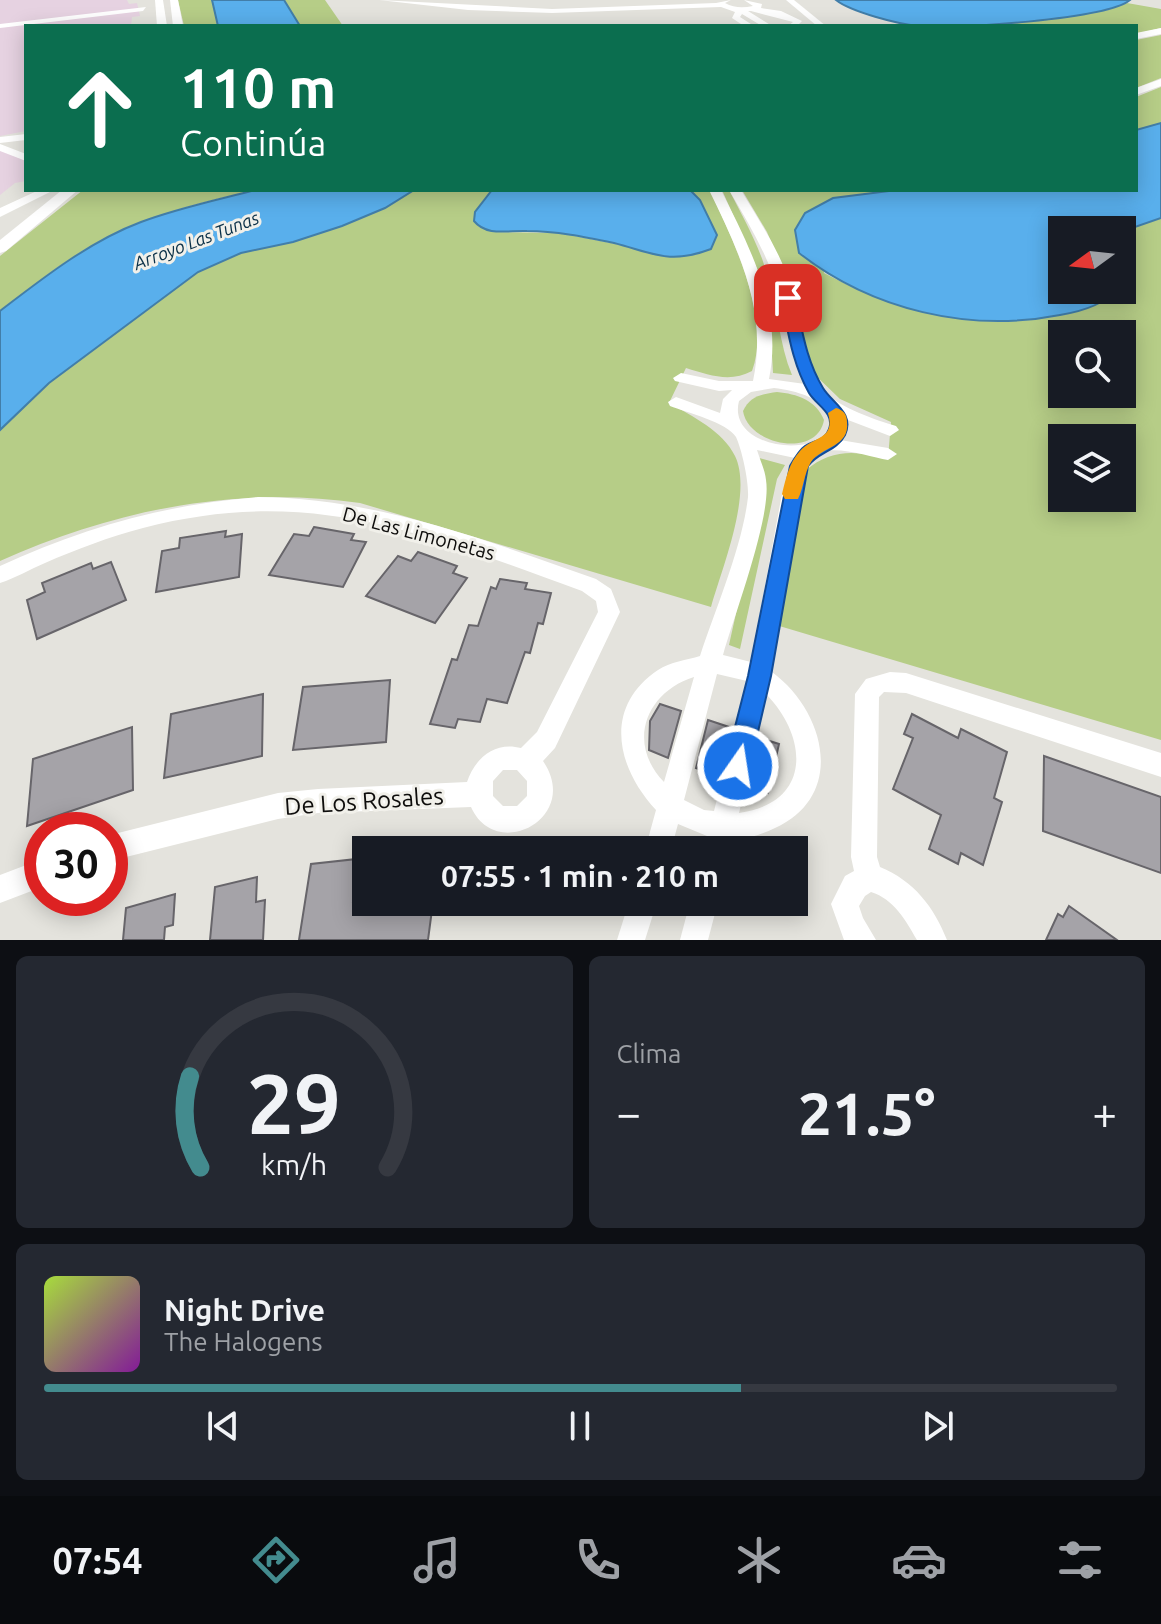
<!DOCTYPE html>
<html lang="es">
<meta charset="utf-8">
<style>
:root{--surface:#171b24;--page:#242831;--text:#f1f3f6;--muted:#9ea1a6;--line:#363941;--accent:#438b8e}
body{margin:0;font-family:Ubuntu,sans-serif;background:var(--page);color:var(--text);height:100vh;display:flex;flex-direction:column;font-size:30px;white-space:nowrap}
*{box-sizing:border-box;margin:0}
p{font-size:26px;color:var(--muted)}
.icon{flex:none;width:44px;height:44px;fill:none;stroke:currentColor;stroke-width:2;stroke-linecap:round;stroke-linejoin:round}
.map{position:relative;height:940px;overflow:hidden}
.panel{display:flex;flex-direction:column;gap:16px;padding:16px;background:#0d0f14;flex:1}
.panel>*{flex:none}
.top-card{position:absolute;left:24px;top:24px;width:1114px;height:168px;border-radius:0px;box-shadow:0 4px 20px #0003;background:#0b6e4f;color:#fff;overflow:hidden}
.needle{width:52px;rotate:255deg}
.controls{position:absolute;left:1048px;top:216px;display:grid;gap:16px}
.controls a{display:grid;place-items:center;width:88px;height:88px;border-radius:0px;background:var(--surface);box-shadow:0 4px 20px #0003;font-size:40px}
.speed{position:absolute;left:24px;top:812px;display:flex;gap:16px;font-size:40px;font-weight:700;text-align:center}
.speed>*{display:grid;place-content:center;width:104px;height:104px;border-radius:50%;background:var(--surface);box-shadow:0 4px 20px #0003;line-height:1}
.speed .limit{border:12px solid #d22;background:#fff;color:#111}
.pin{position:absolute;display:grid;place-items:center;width:68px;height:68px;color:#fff;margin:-34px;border-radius:16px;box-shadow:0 4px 12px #0006}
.me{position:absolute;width:88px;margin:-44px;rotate:13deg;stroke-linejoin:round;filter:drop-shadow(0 0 6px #0008)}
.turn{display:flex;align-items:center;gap:28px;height:168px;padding:0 24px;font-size:36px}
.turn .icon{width:104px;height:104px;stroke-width:2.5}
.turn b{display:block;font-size:56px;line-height:68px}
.big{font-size:60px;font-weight:700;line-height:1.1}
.panel .widget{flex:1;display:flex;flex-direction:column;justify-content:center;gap:12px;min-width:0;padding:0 28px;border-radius:12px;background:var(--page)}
.panel .dial{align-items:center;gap:0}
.dial svg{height:208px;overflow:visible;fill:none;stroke:var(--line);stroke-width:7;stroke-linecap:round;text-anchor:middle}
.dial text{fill:var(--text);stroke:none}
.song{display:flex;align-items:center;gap:24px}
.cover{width:96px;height:96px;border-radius:12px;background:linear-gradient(135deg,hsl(80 70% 55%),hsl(290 70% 35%))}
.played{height:8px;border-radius:4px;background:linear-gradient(90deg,var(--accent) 65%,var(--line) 65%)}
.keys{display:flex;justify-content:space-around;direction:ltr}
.heat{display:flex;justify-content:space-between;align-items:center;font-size:44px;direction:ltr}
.panel .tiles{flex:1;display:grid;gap:16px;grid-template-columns:1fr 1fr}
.widget:last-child{grid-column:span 2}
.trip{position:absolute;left:352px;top:836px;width:456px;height:80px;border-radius:0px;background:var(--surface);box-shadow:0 4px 20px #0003;font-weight:700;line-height:80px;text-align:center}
.menu{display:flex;height:128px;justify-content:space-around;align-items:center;background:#090b0e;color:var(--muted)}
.menu .icon{width:56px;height:56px}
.menu .active{color:var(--accent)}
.menu b{font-size:36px;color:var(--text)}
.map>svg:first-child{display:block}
.commercial{fill:#e6d2e1}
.green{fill:#b6cd87;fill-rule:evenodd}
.water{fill:#59afec;stroke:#427ea9;stroke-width:2}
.building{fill:#a5a3a8;stroke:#67656a;stroke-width:2}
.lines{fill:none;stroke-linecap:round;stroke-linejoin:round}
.minor{fill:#fff;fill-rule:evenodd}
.tertiary{fill:#fff;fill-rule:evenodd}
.route{fill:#1a73e8;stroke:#114b97;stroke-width:2}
.slow{fill:#f59e0b}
.labels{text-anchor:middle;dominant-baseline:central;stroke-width:6;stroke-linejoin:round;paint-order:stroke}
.far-water-label{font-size:18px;font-style:italic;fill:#0a3048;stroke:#f1f0ea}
.street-label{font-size:20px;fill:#0e0d0c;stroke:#f1f0ea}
.near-street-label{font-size:24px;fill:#0e0d0c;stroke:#f1f0ea}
</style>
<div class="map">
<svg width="1161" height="940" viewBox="0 0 1161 940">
<rect width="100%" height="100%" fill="#e4e3dd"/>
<g class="commercial">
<path d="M0 0H127L129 4 137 3 140 16 132 17 131 26H26V131L0 136Z"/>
<path d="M0 149 26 161V181L15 183 0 195Z"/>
</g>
<g class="green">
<path d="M178 0H212L218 26H184Z"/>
<path d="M284 0H325L343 26H300Z"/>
<path d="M1127 3 1161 9V28L1136 34V26H993L1108 10Z"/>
<path d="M1161 35V78L1136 88V40Z"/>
<path d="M1161 87V123L1136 130V97Z"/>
<path d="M83 190H255C206 201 158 213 113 234 72 254 35 284 0 311V256Z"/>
<path d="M414 190H492L481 203 494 232 560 233 621 245 700 200 690 190H710C732 239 772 317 752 371 730 383 709 375 686 368L669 403C692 416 723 431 735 456 753 493 722 568 711 607L360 503C236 485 114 510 0 561V430L49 383 198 272 241 253 293 242 342 226 385 208Z"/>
<path d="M722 190H729C744 219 759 245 768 277 778 309 779 344 792 375L773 373 770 321 761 278Z"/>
<path d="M742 190H897L833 198 824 273C901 313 975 332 1061 315 1073 313 1086 309 1096 304 1105 299 1113 290 1122 290L1123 248 1129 229 1161 218V740L776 625 805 471C831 448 856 451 888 458L891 422 840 399 811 371 780 263 767 232ZM1062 334H1122V394H1062ZM1062 438H1122V498H1062Z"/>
<path d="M777 392C797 394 816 400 824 420 817 459 748 445 743 411 750 396 762 394 777 392Z"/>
<path d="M759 458 785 465 777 479 740 649 729 645 762 496Z"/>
</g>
<g class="water">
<path d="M212 0H284L300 26H218Z"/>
<path d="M836 0H1130C1108 19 951 30 918 26 898 24 851 12 836 0Z"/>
<path d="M1161 123V218L1129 229 1123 248 1122 270V230H1062V290H1115C1104 305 1078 312 1060 315 969 333 872 310 799 253L795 230 805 213 833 198 897 190H1136V130Z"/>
<path d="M255 190H414L385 208 342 226 293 242 241 253 198 272 49 383 0 430V311C43 278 90 241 141 222 178 208 217 200 255 190Z"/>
<path d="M492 190H690L700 200 717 235 711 249C669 265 653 253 614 243 585 237 556 231 527 231 509 230 487 237 474 221L475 212Z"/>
</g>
<g class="building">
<path d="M314 527 354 534 351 540 366 542 343 587 269 575 294 534 309 536Z"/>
<path d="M226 531 225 537 242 534 239 577 156 592 162 551 179 548 180 538Z"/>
<path d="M418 552 457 566 453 573 467 578 435 623 366 596 398 556 411 561Z"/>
<path d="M111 562 126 600 37 639 27 600 45 592 42 583 91 563 93 569Z"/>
<path d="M500 579 527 583 525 589 551 593 543 624 538 623 530 653 525 652 507 703 487 699 480 722 458 719 455 728 430 724 452 659 457 660 469 625 478 626 491 587 496 589Z"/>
<path d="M390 680 386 742 293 750 303 687Z"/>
<path d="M263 694 262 756 164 778 171 714Z"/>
<path d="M660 704 681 711 668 758 649 750 650 721Z"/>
<path d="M912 714 958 738 961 729 1007 752 994 798 1002 802 983 865 961 853 958 864 929 849 941 815 893 789 913 738 904 734Z"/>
<path d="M708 720 732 728 720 776 696 768Z"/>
<path d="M132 727 133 790 27 826 33 759Z"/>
<path d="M760 738 779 744 768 793 748 787Z"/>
<path d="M1044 756 1161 797V873L1043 831Z"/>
<path d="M357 859 353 902H433L428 940H299L311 864Z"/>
<path d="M257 877 256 902 265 900 263 940H210L215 887Z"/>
<path d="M175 894 173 925 165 927 164 940H123L126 908Z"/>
<path d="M1069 906 1117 940H1046L1058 914 1063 917Z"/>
</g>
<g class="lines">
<g class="minor">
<path d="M379 0 552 9 716 3 731 0 725 3C734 8 743 8 753 6L744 0 762 4 761 8 781 11 802 21 797 26H788L793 22 751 11H748L772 26H762L742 14 740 17 754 26H744L732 18 735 12 721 7 552 13 468 10Z"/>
<path d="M786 0H794L826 26H817Z"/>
<path d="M146 7 143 11 0 28V24Z"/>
<path d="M26 134V140L0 143V137Z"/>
<path d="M0 144 26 154V161L0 151Z"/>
<path d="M39 190H54L0 217V208Z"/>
<path d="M709 190H721C751 250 783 310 769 379L805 384C791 356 789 326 780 296 769 257 749 224 729 190H741C756 216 774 242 785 270 799 305 801 365 825 392 840 408 876 420 896 426L899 430 890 436 848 420 840 440 888 448 897 454 888 460C869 457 832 443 816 455 798 468 777 641 772 672 825 711 847 795 775 828 762 834 748 840 733 838L730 850H704L707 836 678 824 671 850H645L656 810C616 767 603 707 658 670 670 662 687 660 700 656 716 607 742 548 748 497 749 482 742 450 736 437 728 423 686 412 670 406L668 402 676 397 720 413 723 399 732 390 719 391 675 381 673 378 681 373 719 381H753C768 311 739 251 709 190ZM774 388C796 391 824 397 831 420L827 434C800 458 728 443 739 401L751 392ZM757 450 795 458 790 466 781 499 751 662 723 655C734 616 772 516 766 480 765 470 760 460 757 450ZM717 674 747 681 714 811 704 810 684 800ZM694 677 664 782C626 743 646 692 694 677ZM767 695C809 739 811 803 739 813Z"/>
<path d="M258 497C377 498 485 540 596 579L611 589 620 612 555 748 543 761C582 818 496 863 471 807L318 813 278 819 110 861V835L278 793 318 789 467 782C475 758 495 741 521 748L537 732 598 612 596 601 582 591C427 535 311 484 143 528 109 537 77 549 45 563 30 569 16 578 0 583V566C82 528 167 504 258 497ZM503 770H517L527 781V796L517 806H503L493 796V781Z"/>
<path d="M890 672 906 673 1161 753V777L906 693 884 692 879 697 877 857 880 867C914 881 934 907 947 940H917C906 921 894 899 871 892L865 896 859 906 863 918 876 940H844L831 904 845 876 854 871 851 857 855 694 866 679Z"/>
<path d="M42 859V887L0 903V875Z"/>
<path d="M629 902H657L645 940H617Z"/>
<path d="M690 902H718L708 940H680Z"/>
</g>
<g class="tertiary">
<path d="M155 0H163L167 26H157Z"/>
<path d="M170 0H178L183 26H173Z"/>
<path d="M1161 28V34L1136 39V33Z"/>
<path d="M1161 79V86L1136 95V88Z"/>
<path d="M62 190H78L6 251 0 253V240Z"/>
</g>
</g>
<path class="route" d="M788 294 795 298C802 329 806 360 823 388 832 403 855 413 845 435 837 451 818 452 808 466L771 676 750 766 747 775 738 778 729 775 725 766 748 676 790 466C794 459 799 450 805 446 815 440 825 441 829 429 835 413 816 405 809 393 792 363 788 331 781 298Z"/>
<path class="slow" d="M836 408C843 410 847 414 847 422 850 447 821 447 811 462 804 473 804 487 798 499H785L782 494C786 478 789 463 800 451 813 436 836 440 828 413Z"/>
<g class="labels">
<g class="far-water-label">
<text transform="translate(196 240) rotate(-21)">Arroyo Las Tunas</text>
</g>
<g class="street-label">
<text transform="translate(419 533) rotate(15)">De Las Limonetas</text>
</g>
<g class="near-street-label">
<text transform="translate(364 801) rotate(-4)">De Los Rosales</text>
</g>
</g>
</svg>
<div class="controls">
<a><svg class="needle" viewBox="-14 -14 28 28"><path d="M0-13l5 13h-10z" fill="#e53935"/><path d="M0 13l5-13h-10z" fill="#9ea1a6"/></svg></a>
<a><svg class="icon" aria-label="search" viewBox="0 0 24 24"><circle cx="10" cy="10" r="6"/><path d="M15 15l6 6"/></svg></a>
<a><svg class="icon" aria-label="layers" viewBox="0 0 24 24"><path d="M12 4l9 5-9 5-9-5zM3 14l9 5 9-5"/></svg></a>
</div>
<div class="speed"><div class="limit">30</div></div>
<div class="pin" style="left:788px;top:298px;background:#d93025"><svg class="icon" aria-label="arrive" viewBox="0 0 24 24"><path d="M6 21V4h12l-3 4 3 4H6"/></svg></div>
<svg class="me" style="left:738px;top:766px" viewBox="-20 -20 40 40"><circle r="17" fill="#1a73e8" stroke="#fff" stroke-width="3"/><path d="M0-11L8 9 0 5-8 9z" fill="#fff"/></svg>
<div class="trip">07:55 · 1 min · 210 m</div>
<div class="top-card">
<div class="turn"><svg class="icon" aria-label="ahead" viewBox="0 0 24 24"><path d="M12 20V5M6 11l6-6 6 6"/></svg><div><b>110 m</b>Continúa</div></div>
</div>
</div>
<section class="panel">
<div class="tiles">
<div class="widget dial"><svg viewBox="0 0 100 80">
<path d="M14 69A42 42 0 1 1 86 69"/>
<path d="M14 69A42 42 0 0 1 10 34" stroke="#438b8e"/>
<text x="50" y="56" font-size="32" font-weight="700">29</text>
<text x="50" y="72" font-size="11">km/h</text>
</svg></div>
<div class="widget"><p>Clima</p>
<div class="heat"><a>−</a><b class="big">21.5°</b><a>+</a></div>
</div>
<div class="widget">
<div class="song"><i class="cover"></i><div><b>Night Drive</b><p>The Halogens</p></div></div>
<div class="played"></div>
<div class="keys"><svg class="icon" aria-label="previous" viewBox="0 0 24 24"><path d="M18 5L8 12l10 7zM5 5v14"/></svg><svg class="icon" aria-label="pause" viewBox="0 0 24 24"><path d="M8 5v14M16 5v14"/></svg><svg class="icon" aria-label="next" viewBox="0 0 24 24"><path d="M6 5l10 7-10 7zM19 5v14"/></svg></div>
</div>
</div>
</section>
<nav class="menu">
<b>07:54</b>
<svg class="icon active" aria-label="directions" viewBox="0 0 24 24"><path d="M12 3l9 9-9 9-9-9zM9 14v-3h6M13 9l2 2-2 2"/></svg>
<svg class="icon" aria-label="music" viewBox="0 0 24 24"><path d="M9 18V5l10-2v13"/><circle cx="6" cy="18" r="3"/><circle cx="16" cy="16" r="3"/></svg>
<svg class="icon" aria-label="phone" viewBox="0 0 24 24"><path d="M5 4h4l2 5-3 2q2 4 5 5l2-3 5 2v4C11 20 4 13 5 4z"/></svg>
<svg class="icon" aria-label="climate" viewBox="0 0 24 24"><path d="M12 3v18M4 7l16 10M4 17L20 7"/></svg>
<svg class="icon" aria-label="car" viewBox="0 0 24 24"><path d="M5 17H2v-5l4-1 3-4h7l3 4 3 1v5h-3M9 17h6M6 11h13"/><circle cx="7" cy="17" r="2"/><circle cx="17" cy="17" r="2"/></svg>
<svg class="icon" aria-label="filters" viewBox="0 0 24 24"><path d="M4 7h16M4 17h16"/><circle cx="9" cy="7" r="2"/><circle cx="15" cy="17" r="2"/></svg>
</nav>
